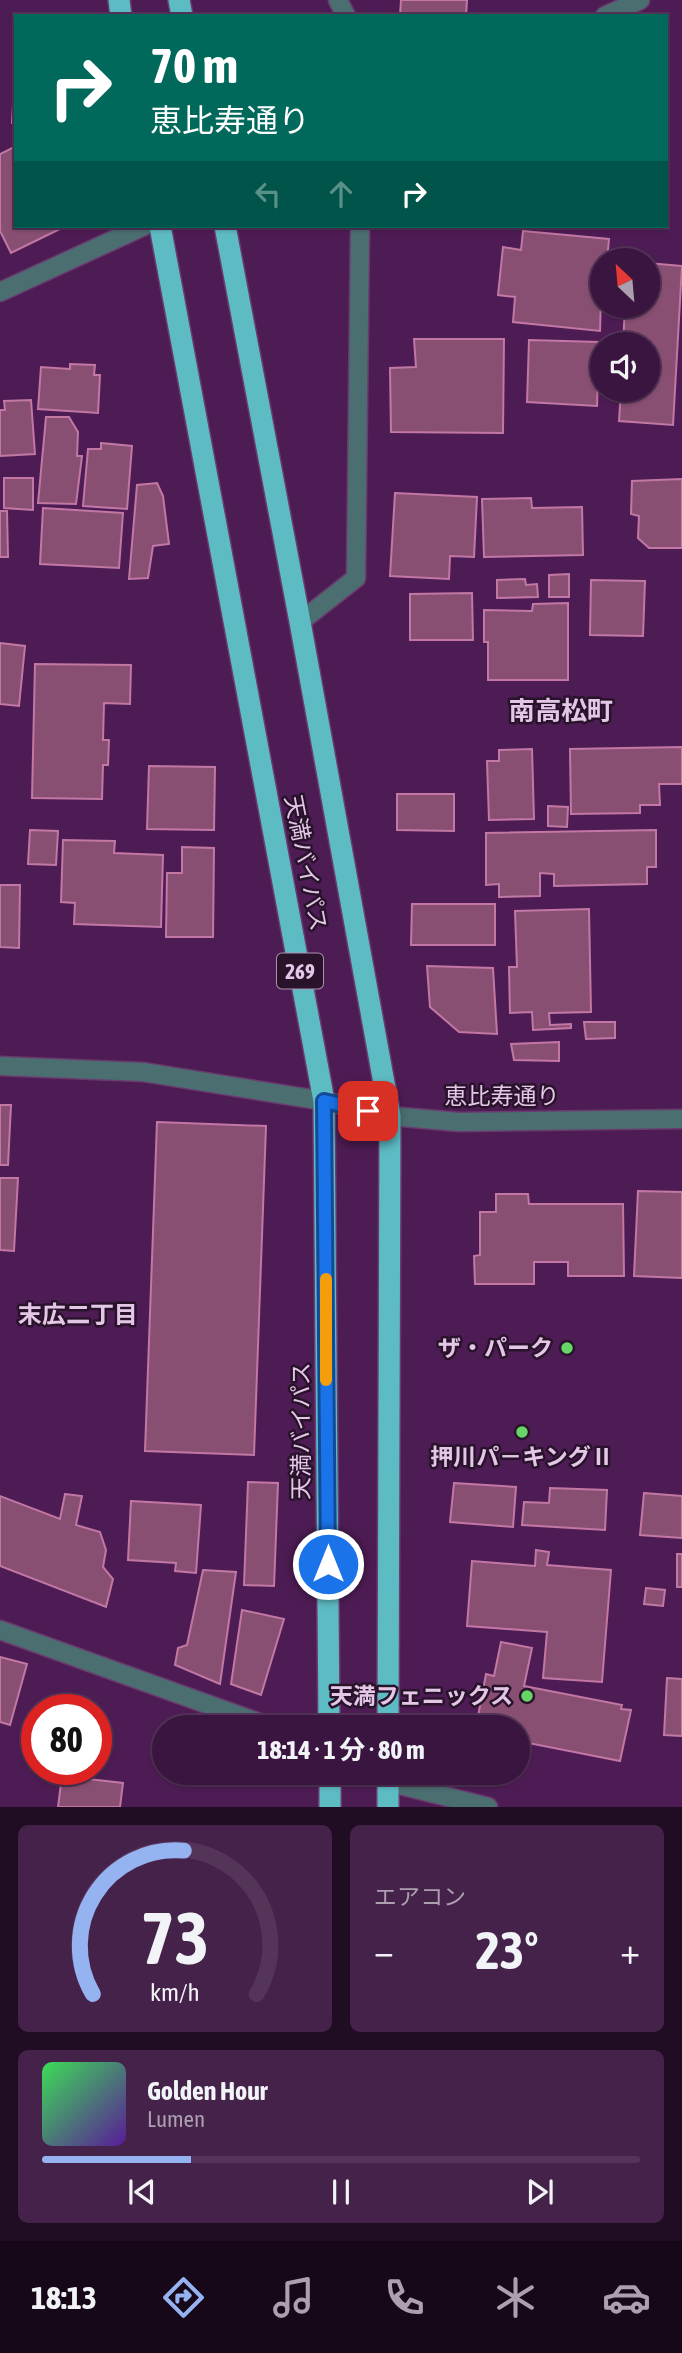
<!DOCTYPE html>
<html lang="ja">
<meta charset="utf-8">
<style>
:root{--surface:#3a153f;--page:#45224a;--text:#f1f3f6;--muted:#ab9fb0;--line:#543459;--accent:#95b2f1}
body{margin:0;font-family:"Asap Condensed","Noto Sans JP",sans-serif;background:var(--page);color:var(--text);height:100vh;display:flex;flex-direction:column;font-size:26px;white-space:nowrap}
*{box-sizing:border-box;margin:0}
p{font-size:23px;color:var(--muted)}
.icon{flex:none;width:38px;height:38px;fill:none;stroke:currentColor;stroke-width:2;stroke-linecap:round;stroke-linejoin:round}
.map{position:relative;height:1807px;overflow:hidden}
.side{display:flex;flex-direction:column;gap:18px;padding:18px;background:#200c23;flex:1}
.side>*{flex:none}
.guide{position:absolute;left:14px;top:14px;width:654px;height:214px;border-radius:0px;box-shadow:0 2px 5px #0004,0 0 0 2px var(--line);background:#00695c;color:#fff;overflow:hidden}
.needle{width:46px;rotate:334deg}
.controls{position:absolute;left:590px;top:248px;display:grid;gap:14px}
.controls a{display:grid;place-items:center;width:70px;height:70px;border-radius:50%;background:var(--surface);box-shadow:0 2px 5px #0004,0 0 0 2px var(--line);font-size:35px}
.speed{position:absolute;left:21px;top:1694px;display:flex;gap:14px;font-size:35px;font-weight:700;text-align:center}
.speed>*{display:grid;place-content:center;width:91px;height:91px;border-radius:50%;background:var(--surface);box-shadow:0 2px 5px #0004,0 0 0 2px var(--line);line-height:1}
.speed .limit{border:10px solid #d22;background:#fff;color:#111}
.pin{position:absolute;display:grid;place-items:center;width:60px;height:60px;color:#fff;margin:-30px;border-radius:14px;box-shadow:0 4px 10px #0006}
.me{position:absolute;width:77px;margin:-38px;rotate:0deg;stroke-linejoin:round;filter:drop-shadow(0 0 5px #0008)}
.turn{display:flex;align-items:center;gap:24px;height:147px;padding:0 21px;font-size:32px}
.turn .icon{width:91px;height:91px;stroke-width:2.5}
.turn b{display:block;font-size:49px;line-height:60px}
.lanes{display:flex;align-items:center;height:66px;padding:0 21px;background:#0003;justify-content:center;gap:35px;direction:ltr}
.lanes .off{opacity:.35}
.big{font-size:52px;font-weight:700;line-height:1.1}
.side .widget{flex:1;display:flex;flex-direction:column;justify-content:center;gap:10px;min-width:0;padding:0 24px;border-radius:10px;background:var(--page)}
.side .dial{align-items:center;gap:0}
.dial svg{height:182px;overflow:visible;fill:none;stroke:var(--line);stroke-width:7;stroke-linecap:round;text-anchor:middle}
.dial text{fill:var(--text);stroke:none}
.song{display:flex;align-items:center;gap:21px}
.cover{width:84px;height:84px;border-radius:10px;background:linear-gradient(135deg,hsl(130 70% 55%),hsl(270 70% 35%))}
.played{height:7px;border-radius:4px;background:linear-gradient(90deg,var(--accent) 25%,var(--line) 25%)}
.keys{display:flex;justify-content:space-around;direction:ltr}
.heat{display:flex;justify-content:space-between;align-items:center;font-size:38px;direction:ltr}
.side .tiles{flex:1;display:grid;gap:18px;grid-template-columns:1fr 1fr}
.widget:last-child{grid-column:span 2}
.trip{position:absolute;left:152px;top:1715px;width:378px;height:70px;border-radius:35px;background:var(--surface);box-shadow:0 2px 5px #0004,0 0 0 2px var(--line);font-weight:700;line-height:70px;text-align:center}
.tab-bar{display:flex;height:112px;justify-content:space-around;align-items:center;background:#170819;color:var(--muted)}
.tab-bar .icon{width:49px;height:49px}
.tab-bar .current{color:var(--accent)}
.tab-bar b{font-size:32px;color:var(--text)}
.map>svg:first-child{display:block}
.building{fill:#884f72;stroke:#c277a4;stroke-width:2}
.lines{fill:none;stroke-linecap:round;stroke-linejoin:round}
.minor-casing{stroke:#693b6e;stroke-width:21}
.highway-casing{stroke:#693b6e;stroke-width:24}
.minor{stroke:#4b6e71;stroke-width:18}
.highway{stroke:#5dbbc4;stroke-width:21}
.route-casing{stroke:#114b97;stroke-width:18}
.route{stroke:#1a73e8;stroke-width:12}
.slow{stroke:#f59e0b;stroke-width:12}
.poi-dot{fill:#66d466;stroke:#28132b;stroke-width:2.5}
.labels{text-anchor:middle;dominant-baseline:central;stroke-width:5;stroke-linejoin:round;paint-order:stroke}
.shield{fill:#28132b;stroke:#ac91af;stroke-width:2}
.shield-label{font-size:21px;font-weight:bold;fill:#e4c7e7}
.street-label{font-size:23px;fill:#e4c7e7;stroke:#28132b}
.poi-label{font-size:23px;font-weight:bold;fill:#e4c7e7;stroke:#28132b;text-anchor:end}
.neighbourhood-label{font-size:24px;font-weight:bold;fill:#e4c7e7;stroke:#28132b}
.quarter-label{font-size:26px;font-weight:bold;fill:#e4c7e7;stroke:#28132b}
</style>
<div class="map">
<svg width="682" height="1807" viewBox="0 0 682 1807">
<rect width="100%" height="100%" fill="#4e1c54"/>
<g class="building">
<path d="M401 0H467L466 16H400Z"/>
<path d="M14 85H16V124L12 123Z"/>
<path d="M16 146V226H66L11 253 0 231V154Z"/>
<path d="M523 231 609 239 607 261H602L600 331 513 322 515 297 498 295 503 247 521 250Z"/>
<path d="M648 263 682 266 673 425 619 421 621 390H648V345H623L625 306H648Z"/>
<path d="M414 339H504L503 433 391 432 390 368 416 367Z"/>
<path d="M529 340 599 342 597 406 527 402Z"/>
<path d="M70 364 95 365 94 375H100L98 413 38 409 41 367 70 369Z"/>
<path d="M31 400 35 454 0 456V410H5L4 401Z"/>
<path d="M46 417H69L78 432 77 456H82L76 504 38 503Z"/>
<path d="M101 443 132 446 127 509 83 506 88 449H101Z"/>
<path d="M4 478H33V510L4 508Z"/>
<path d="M682 479V548H649L638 538 639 516 631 514 632 481Z"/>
<path d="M157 483 163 496 169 544 153 546 148 578 129 579 137 485Z"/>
<path d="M395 493 477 497 474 557 450 556 449 579 390 576Z"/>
<path d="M531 498 532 508 582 507 583 555 484 557 482 499Z"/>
<path d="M43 508 123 513 119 568 40 564Z"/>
<path d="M0 511H7L8 557H0Z"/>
<path d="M569 574V597H549V575Z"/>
<path d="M525 579 526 585 537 584 538 597 497 598V580Z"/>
<path d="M591 580 645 581 643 636 590 635Z"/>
<path d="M472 593 473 640H410V594Z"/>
<path d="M568 603V680H488V642H484V610L532 611 533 604Z"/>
<path d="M0 643 25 646 19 706 0 704Z"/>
<path d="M35 664 131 665 130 704 104 703 103 740H109L108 765H103L102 799 32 798Z"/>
<path d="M682 747V784H659L660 805H640V813L571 814 570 749Z"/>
<path d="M532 749 534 819 489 820 487 761H499V750Z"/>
<path d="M149 766 215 767 214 830 147 829Z"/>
<path d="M397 794H454V831L397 830Z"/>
<path d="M548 806 568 807 567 827 548 826Z"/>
<path d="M30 830 58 831 56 865 28 864Z"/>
<path d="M656 830V867H647V884L554 886V874L540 873V896L499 897V884L486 885V833Z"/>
<path d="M63 840 115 841 114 853 163 855 161 927 74 924 75 903 61 902Z"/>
<path d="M182 847 214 848 213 937H166L167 873H182Z"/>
<path d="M0 885H20L19 948 0 947Z"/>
<path d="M412 904H495V945H411Z"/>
<path d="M589 909 591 1012 549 1013 550 1025 571 1024V1028L533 1030 532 1012 510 1013 509 967H517L515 911Z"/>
<path d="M427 966 493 968 497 1034 459 1032 430 1007Z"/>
<path d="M584 1022H615V1038L586 1039Z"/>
<path d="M559 1042V1061L514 1060 511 1044Z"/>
<path d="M0 1105H11L8 1165H0Z"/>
<path d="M157 1122 266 1126 254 1455 145 1451Z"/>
<path d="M0 1178H18L14 1251 0 1250Z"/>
<path d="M638 1191 682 1192V1278L634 1276Z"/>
<path d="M496 1194H528L529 1204H623L624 1276H568V1262H534V1284H475L474 1256 480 1255V1212H496Z"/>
<path d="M248 1482 278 1483 274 1586 244 1585Z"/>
<path d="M454 1483 516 1487 513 1527 450 1522Z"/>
<path d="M550 1488 607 1490 605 1530 522 1525 524 1502 549 1503Z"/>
<path d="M644 1493 682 1496V1538L640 1535Z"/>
<path d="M65 1494 82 1496 76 1525 100 1532 106 1550 103 1567 113 1579 106 1607 0 1566V1496L60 1519Z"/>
<path d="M131 1501 201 1505 196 1573 175 1571 176 1563 128 1560Z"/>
<path d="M536 1550 549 1552 547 1565 611 1570 602 1682 543 1678 547 1632 467 1626 472 1561 535 1566Z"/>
<rect x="677" y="1554" width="5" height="33"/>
<path d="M203 1570 236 1572 220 1684 175 1665 178 1648 187 1645Z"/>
<path d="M646 1588 665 1590 663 1606 644 1604Z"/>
<path d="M242 1610 284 1619 261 1695 231 1684Z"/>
<path d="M501 1642 532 1648 524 1686 622 1705 621 1709 631 1710 620 1761 518 1741V1727H476L486 1674 494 1676Z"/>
<path d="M0 1657 27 1664 10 1725 0 1722Z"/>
<path d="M667 1678 682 1679V1736L664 1735Z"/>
<path d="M62 1776 123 1783 120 1807H58Z"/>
</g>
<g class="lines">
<defs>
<g id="minor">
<path d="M338 0 346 16"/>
<path d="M605 16 640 0"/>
<path d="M0 292 144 226"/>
<path d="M300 622 356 578 360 226"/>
<path d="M0 1066 143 1072 324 1101 390 1116 459 1122 682 1119"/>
<path d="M0 1630 271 1727"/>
<path d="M372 1773 388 1782 488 1807"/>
</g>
<g id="highway">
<path d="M119 0 121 16"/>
<path d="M179 0 182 16"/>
<path d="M160 226 324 1101 329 1727"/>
<path d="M225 226 300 622 390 1116 388 1727"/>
<path d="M330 1773V1807"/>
<path d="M388 1807V1773"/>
</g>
</defs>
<use href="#minor" class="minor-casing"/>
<use href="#highway" class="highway-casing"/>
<use href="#minor" class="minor"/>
<use href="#highway" class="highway"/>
</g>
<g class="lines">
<defs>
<path id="route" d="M328 1564 324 1101 368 1111"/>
</defs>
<use href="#route" class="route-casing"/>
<use href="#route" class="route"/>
<path class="slow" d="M326 1279V1380"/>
</g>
<g class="poi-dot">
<circle cx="567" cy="1348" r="7"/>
<circle cx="522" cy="1432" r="7"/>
<circle cx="527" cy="1696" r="7"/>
</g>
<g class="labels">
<rect class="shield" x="277" y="953.5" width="46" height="35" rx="5"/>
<g class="shield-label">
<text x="300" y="971">269</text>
</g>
<g class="street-label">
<text transform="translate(306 863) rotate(79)">天満バイパス</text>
<text x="502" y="1096">恵比寿通り</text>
<text transform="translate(301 1431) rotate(-90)">天満バイパス</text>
</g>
<g class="poi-label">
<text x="553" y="1348">ザ・パーク</text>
<text x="522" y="1457" text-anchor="middle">押川パ－キングⅡ</text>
<text x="513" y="1696">天満フェニックス</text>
</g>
<g class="neighbourhood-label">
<text x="78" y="1314">末広二丁目</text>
</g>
<g class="quarter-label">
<text x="561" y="711">南高松町</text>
</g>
</g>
</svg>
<div class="controls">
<a><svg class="needle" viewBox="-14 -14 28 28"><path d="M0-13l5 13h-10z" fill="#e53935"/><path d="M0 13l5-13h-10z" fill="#ab9fb0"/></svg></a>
<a><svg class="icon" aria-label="sound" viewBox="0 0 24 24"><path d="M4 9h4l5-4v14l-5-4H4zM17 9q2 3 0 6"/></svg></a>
</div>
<div class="speed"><div class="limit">80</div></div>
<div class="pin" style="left:368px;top:1111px;background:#d93025"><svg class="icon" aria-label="arrive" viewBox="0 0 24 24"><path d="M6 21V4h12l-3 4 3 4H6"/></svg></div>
<svg class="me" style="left:328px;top:1564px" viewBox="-20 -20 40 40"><circle r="17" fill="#1a73e8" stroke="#fff" stroke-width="3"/><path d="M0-11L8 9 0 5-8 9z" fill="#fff"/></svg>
<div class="trip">18:14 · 1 分 · 80 m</div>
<div class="guide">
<div class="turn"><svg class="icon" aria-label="right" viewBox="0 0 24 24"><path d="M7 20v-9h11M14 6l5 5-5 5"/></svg><div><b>70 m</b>恵比寿通り</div></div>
<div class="lanes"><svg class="icon off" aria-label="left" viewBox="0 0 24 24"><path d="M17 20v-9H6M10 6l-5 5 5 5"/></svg><svg class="icon off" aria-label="ahead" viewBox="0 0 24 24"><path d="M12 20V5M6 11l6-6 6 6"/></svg><svg class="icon" aria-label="right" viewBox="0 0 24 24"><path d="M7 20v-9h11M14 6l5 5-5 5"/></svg></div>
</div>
</div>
<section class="side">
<div class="tiles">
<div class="widget dial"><svg viewBox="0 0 100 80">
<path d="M14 69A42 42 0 1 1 86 69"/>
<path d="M14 69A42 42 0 0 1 54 6" stroke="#95b2f1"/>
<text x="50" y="56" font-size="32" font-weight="700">73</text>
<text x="50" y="72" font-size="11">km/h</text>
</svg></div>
<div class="widget"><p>エアコン</p>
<div class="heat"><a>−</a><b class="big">23°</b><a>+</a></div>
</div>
<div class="widget">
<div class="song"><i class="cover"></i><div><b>Golden Hour</b><p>Lumen</p></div></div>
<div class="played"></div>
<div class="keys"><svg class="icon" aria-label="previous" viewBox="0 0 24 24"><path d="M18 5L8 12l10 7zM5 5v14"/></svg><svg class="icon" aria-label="pause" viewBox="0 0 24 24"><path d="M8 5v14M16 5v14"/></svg><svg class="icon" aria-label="next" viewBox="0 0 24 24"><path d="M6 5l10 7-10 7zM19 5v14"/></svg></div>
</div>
</div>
</section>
<nav class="tab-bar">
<b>18:13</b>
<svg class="icon current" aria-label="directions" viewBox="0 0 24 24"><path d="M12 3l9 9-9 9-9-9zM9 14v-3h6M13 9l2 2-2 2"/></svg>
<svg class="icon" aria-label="music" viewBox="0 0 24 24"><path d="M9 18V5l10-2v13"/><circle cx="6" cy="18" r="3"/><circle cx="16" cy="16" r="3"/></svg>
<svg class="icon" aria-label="phone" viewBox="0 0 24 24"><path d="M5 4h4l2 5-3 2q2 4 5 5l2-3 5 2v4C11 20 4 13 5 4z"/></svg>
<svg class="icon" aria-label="climate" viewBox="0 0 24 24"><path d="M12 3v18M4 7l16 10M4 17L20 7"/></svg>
<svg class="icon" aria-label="car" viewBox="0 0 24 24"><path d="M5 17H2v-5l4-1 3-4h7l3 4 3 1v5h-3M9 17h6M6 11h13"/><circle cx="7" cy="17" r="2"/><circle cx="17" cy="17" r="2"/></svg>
</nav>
